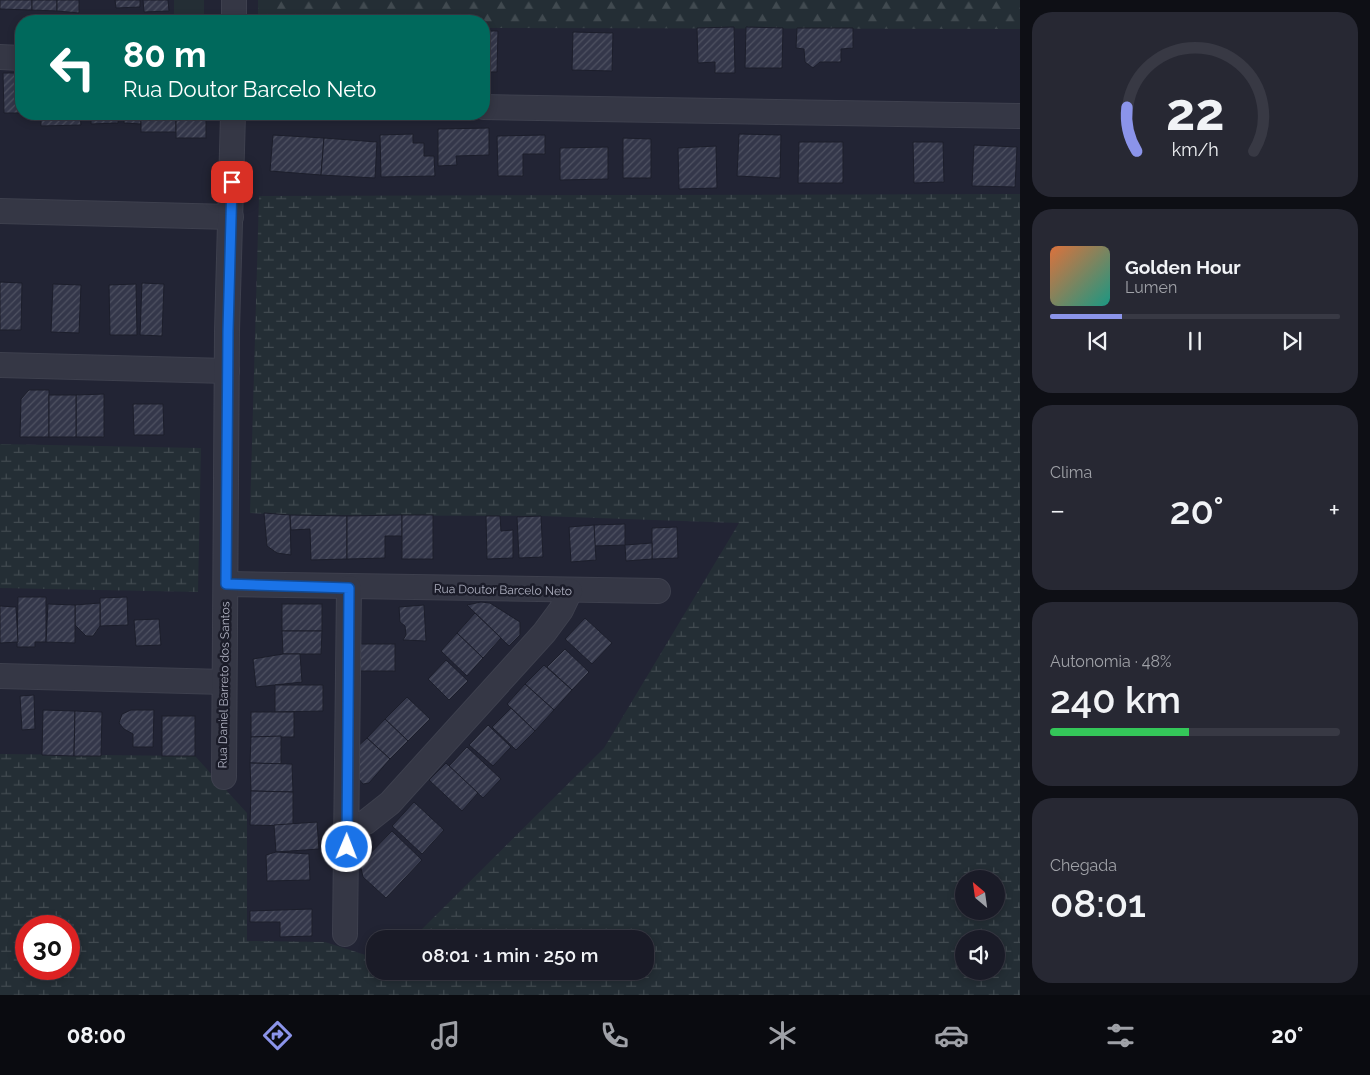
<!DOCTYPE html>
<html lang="pt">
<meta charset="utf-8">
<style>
:root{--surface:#1a1b27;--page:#272833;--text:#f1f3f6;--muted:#9fa1a7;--line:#383944;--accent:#8b94ea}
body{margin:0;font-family:Raleway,sans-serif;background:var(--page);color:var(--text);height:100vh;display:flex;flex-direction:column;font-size:19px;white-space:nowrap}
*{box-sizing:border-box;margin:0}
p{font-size:16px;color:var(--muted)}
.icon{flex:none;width:28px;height:28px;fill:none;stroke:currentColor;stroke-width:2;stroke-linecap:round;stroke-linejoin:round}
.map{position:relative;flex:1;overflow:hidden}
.sheet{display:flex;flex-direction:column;gap:12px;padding:12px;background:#0e0f15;width:350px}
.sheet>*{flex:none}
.top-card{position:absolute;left:15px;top:15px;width:475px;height:105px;border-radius:20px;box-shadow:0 2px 8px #0003,0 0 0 1px var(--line);background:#00695c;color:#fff;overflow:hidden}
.needle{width:32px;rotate:331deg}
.tools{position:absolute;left:955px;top:870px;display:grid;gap:10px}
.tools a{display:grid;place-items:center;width:50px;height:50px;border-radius:50%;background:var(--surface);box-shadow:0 2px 8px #0003,0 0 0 1px var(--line);font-size:25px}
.speed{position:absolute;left:15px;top:915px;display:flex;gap:10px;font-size:25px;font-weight:700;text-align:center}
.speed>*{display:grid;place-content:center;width:65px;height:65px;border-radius:50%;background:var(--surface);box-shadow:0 2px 8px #0003,0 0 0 1px var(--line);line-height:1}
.speed .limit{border:8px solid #d22;background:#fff;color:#111}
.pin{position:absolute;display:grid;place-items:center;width:42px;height:42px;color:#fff;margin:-21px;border-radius:10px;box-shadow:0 2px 8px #0006}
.me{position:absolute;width:55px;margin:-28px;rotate:1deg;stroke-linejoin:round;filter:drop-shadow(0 0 4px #0008)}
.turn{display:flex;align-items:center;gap:18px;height:105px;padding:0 25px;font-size:22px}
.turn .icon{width:65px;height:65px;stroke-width:2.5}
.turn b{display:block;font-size:35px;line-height:42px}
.big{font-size:38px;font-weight:600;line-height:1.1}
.sheet .widget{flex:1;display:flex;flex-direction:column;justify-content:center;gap:8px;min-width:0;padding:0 18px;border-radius:20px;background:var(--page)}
.sheet .dial{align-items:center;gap:0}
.dial svg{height:130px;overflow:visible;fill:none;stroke:var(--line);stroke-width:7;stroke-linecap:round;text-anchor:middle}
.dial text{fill:var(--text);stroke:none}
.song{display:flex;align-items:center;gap:15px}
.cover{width:60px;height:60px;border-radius:8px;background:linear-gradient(135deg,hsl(20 70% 55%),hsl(170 70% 35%))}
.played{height:5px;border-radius:2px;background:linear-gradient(90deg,var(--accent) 25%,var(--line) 25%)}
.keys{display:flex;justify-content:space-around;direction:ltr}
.heat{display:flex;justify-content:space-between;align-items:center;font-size:28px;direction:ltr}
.charge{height:8px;border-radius:4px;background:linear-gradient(90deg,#34c759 48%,var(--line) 0)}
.trip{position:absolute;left:366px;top:930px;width:288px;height:50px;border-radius:20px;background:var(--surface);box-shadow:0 2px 8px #0003,0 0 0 1px var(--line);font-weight:600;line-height:50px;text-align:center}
.tabs{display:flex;height:80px;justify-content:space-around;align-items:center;background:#0a0b10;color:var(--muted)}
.tabs .icon{width:35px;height:35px}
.tabs .on{color:var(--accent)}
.tabs b{font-size:22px;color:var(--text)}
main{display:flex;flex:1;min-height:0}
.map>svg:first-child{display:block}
.forest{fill:url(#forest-firs)}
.wetland{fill:url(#wetland-marsh);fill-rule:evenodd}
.green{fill:#242e35}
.building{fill:url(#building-hatch);stroke:#1c1e2b}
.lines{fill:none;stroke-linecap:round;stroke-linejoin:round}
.minor-casing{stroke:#3e404e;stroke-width:26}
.minor{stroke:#353745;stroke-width:24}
.route-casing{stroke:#114b97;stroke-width:12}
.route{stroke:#1a73e8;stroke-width:9}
.labels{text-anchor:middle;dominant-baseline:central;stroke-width:5;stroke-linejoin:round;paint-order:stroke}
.street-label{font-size:12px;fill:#afb1c1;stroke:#1b1c29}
</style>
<main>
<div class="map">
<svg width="1020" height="995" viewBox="0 0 1020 995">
<defs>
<pattern id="forest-firs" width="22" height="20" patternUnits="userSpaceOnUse" patternTransform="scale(1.25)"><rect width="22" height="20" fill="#242e35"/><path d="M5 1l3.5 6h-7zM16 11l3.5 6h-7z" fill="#414a50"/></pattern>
<pattern id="wetland-marsh" width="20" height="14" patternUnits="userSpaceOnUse" patternTransform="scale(1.25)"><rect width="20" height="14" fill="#242e35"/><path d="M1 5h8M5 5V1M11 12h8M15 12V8" fill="none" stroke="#414a50"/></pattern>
<pattern id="building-hatch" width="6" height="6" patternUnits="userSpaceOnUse" patternTransform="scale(1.25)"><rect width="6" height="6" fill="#34374a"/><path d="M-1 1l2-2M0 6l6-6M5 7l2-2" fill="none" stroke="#4f5262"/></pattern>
</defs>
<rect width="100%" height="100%" fill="#222434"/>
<path class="forest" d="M258 0H1020V29L484 28V21H258Z"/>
<g class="wetland">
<path d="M1020 194V995H0V754L195 756 247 813V941L325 942 375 958V971H645V939H412L604 748 739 523 541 516 290 515 250 513 259 196ZM964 879H996V911H964ZM26 926H69V969H26ZM964 939H996V971H964Z"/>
<path d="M0 444 201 448 198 592 0 588Z"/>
</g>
<rect class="green" x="174" y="0" width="30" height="21"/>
<g class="building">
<path d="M0 0H32V10L0 9Z"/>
<path d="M32 0H57V11L32 10Z"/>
<path d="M57 0H79V13L57 11Z"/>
<path d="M115 0H140V7L116 8Z"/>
<path d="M143 0H168L169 11 144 12Z"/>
<path d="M734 27 735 73H715V62L698 63 697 28Z"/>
<path d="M746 27 783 28 782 68H745Z"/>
<path d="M797 28H853V48L841 49V62H820L813 68 805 62 804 49 796 48Z"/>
<path d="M484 31H498L497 72H484Z"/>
<path d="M573 32 613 33 612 71 572 70Z"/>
<path d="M3 73H21V113H4Z"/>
<path d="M41 114H80L81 125 41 126Z"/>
<path d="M91 114H118V123L91 124Z"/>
<path d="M124 114H141V124L124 123Z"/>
<rect x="141" y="114" width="35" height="18"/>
<rect x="176" y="114" width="30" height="24"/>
<path d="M489 128V155L456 156 457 165 438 166V129Z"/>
<path d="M413 134V143H424V156H434L435 176 381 177 380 135Z"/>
<path d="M739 134 781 135 780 178 737 176Z"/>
<path d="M273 135 324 138 321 175 270 171Z"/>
<path d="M545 135V154H523V176H498L497 136Z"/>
<path d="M324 138 377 142 375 178 321 175Z"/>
<path d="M623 138 651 139V178H623Z"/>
<path d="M799 142H843V183H798Z"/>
<path d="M913 142H943L944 182 914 183Z"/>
<path d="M974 145 1017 147 1015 187 972 186Z"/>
<path d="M716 146 717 188 679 189 678 148Z"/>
<path d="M608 147V179L560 180V148Z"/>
<path d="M0 282 22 283 21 330H0Z"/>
<path d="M142 283 164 284 162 336 140 335Z"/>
<path d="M53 284 81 285 79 333 51 332Z"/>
<path d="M136 284 137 335H110L109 285Z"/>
<path d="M29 390H49V437H20L21 399Z"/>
<path d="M104 394V437H76V395Z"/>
<rect x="49" y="395" width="27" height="42"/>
<path d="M133 404H163L164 435H134Z"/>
<path d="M264 513 290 515 291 555 277 553 267 546Z"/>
<path d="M290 515 347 516V559L311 560 310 529 291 530Z"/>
<path d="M402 515V536H385V558L347 559V516Z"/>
<rect x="402" y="515" width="31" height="44"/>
<path d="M486 516H500L501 531 513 530V558L487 559Z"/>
<path d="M541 516 543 557 519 558 517 517Z"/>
<path d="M625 524V545L594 546V525Z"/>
<path d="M594 525 596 560 571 562 569 527Z"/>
<path d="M677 527 678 558 652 559V528Z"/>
<path d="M652 543V559L626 561 625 545Z"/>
<path d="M18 597H46V642H35V647H17Z"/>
<path d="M127 597 128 625 100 626V598Z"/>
<path d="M481 602 490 603 520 622V635L509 646 467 605Z"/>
<path d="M100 603V626L93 636H86L75 625V605Z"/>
<path d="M48 604 75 605V643L46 642Z"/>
<rect x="282" y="604" width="40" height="27"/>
<path d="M424 605 426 641 403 640 406 635 405 626 400 622 399 607Z"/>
<path d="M0 606 16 607 18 642 0 643Z"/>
<path d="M475 613 501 638 483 658 457 633Z"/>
<path d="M585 618 612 643 592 664 565 639Z"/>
<path d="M159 619 161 645 136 646 134 620Z"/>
<path d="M282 631H322L321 654H283Z"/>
<path d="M457 633 483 658 467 676 441 651Z"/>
<rect x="359" y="644" width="36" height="27"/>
<path d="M565 649 589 672 572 690 547 667Z"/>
<path d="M283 654H300L302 682 256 687 253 659Z"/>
<path d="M446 660 468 681 449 700 428 679Z"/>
<path d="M544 665 572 690 554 710 525 684Z"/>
<path d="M525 684 554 710 535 731 507 704Z"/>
<path d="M275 685H323V711L275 712Z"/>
<path d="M34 695 35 729 22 730 20 696Z"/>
<path d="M407 697 430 719 408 741 385 719Z"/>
<path d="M511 708 535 731 516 750 492 727Z"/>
<path d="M43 710 75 711 74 756 42 755Z"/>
<path d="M131 710H154L153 747H133V734L124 729 119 723 122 714Z"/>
<path d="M75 711 102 712 101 756H74Z"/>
<rect x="251" y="712" width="43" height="25"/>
<rect x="162" y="716" width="33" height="40"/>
<path d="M385 719 408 741 390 759 367 738Z"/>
<path d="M488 725 511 747 493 766 469 745Z"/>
<path d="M281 736V764L250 763 251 737Z"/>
<path d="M367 738 390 759 369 783 363 784 357 777 356 748Z"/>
<path d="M467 747 501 779 483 798 449 766Z"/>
<path d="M250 763 292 764 293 792 251 791Z"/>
<path d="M446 763 478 793 462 811 429 780Z"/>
<path d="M251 791 293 792V826L250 825Z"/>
<path d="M414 802 444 830 422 854 392 826Z"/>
<path d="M317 822 319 849 276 852 274 825Z"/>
<path d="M392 831 422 860 386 898 363 877 360 864Z"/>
<path d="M276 852 309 854 310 880 267 881 266 855Z"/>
<path d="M312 909V936L280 937V922H250V911Z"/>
</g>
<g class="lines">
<defs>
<g id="minor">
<path d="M234 0V21"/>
<path d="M0 57 21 58"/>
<path d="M484 107 1020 116"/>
<path d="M0 211 231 217"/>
<path d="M0 365 227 371"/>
<path d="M226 584 658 591"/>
<path d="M0 676 224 682"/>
<path d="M224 777 227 331 233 114"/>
<path d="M347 829 366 822 390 803 544 633 561 610 570 591"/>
<path d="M345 934 349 588"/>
</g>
</defs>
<use href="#minor" class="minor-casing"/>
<use href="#minor" class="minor"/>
</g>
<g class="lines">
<defs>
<path id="route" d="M232 182 228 331 226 584 349 588 347 847"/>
</defs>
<use href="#route" class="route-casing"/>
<use href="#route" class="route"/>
</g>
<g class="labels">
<g class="street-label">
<text transform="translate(503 590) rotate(1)">Rua Doutor Barcelo Neto</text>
<text transform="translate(224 685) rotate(-89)">Rua Daniel Barreto dos Santos</text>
</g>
</g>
</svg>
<div class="tools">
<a><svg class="needle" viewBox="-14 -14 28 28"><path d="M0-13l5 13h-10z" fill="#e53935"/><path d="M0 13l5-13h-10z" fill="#9fa1a7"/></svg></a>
<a><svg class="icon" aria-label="sound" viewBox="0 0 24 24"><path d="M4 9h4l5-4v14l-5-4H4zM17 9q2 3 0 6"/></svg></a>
</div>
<div class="speed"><div class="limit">30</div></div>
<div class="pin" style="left:232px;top:182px;background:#d93025"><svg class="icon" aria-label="arrive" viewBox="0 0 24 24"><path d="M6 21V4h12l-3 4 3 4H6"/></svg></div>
<svg class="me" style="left:347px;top:847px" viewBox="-20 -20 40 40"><circle r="17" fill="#1a73e8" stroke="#fff" stroke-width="3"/><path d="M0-11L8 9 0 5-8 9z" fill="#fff"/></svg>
<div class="trip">08:01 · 1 min · 250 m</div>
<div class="top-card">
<div class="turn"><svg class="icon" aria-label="left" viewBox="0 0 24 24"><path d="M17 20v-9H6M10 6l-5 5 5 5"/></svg><div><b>80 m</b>Rua Doutor Barcelo Neto</div></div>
</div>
</div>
<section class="sheet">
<div class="widget dial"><svg viewBox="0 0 100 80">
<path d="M14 69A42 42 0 1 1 86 69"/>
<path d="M14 69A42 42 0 0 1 8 42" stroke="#8b94ea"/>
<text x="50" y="56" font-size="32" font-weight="700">22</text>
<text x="50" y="72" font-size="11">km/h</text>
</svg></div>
<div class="widget">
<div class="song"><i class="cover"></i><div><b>Golden Hour</b><p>Lumen</p></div></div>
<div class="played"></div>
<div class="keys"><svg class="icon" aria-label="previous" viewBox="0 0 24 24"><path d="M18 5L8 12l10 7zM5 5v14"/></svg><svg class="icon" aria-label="pause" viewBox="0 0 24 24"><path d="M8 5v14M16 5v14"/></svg><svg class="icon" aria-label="next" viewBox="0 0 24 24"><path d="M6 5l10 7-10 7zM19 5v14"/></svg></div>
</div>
<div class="widget"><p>Clima</p>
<div class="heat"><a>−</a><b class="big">20°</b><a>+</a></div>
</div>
<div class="widget"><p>Autonomia · 48%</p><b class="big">240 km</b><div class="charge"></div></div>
<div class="widget"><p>Chegada</p><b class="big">08:01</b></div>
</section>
</main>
<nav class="tabs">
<b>08:00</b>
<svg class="icon on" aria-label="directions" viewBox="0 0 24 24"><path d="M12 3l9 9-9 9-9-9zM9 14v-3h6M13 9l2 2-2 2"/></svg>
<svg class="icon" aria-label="music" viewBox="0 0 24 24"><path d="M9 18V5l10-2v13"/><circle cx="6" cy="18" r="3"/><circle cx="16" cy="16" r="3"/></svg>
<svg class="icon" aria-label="phone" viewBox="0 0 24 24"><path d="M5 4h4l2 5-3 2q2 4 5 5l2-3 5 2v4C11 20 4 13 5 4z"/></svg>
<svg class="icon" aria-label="climate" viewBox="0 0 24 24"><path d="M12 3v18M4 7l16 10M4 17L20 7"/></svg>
<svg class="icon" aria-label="car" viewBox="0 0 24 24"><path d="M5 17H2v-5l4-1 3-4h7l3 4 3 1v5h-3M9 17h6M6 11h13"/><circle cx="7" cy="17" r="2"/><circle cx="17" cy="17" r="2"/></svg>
<svg class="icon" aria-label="filters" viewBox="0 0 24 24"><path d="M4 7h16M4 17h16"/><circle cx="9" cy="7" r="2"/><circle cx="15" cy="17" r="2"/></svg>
<b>20°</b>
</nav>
